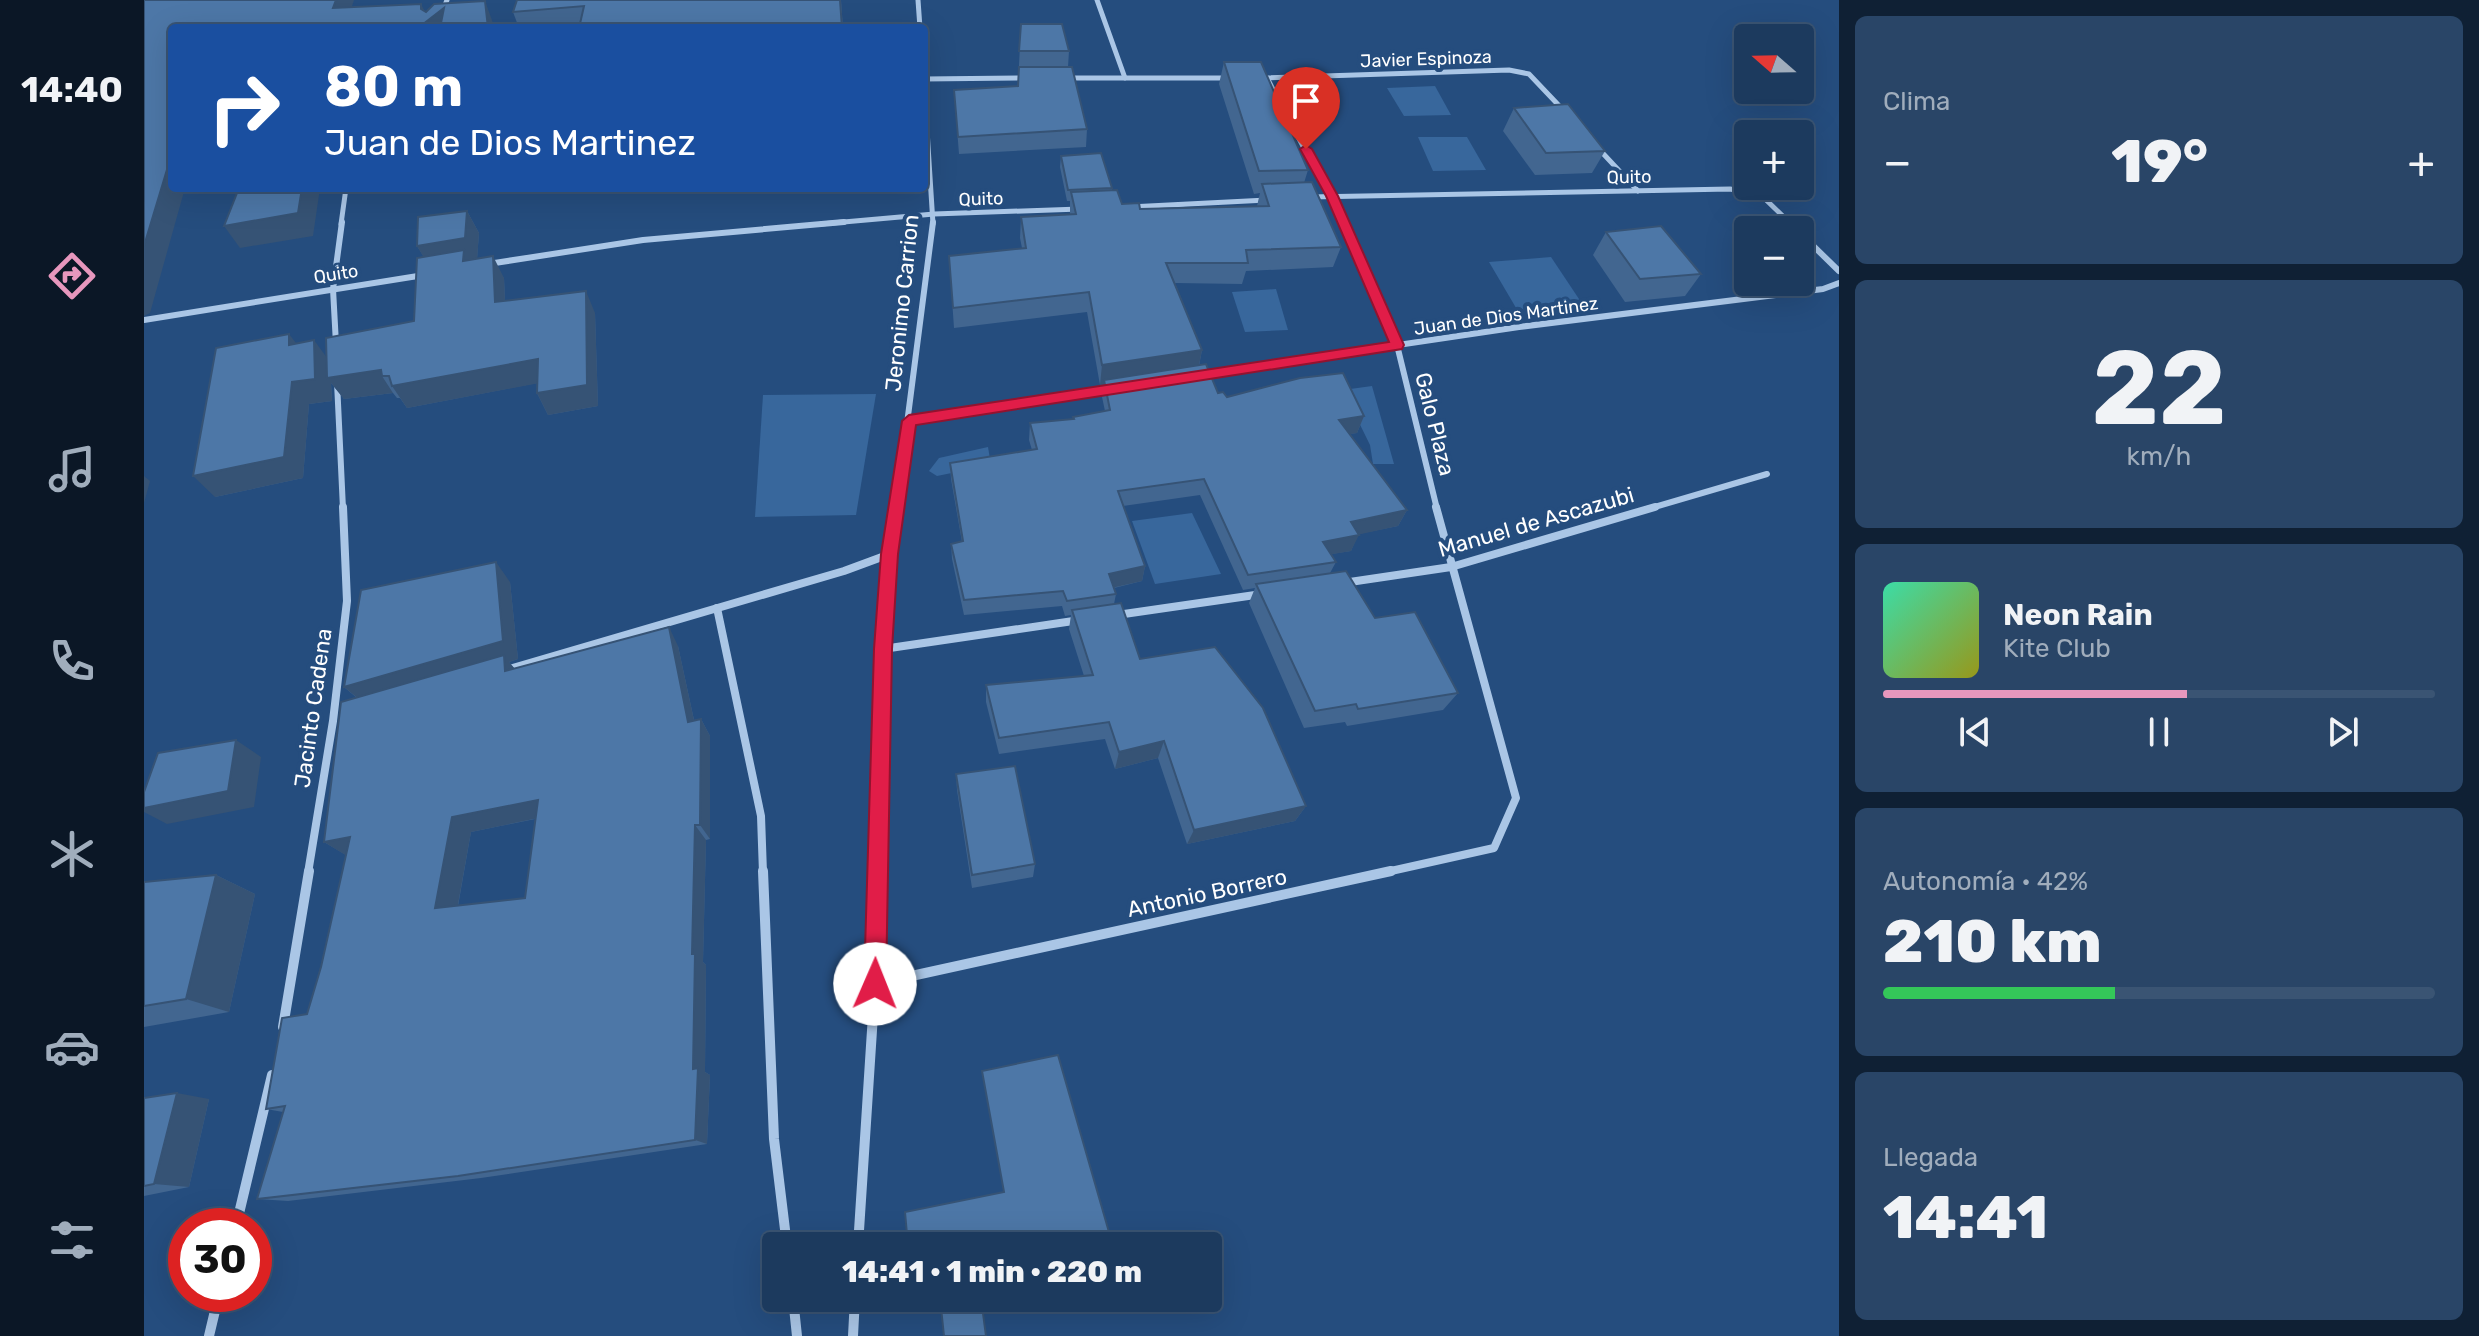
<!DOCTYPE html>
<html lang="es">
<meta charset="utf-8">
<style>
:root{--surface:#1c3a5e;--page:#294567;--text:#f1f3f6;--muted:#a0adbc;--line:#3a5473;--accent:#e797bd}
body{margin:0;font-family:Rubik,sans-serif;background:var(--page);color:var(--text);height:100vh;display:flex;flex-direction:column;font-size:30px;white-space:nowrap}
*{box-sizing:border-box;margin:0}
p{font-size:26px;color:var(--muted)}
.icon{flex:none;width:44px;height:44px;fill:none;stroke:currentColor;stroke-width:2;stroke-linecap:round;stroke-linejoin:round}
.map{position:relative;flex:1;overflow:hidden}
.details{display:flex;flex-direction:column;gap:16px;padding:16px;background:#0f2034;width:640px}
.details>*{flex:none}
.guide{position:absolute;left:24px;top:24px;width:760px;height:168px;border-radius:8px;box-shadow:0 8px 32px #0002,0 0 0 2px var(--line);background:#1a4fa0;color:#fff;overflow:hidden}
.needle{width:52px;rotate:290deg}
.fabs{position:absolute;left:1590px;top:24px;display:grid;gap:16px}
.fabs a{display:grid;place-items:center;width:80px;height:80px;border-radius:8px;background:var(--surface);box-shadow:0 8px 32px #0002,0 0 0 2px var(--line);font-size:40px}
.speed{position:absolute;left:24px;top:1208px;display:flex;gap:16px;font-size:40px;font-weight:700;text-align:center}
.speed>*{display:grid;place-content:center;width:104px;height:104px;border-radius:50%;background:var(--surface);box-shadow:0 8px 32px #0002,0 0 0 2px var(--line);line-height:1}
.speed .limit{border:12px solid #d22;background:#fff;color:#111}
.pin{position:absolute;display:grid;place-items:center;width:68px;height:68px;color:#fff;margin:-82px -34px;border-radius:50% 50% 50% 0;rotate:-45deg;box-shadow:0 0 8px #0007}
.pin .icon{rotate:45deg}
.me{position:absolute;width:88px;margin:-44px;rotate:1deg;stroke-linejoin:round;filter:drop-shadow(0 0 6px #0008)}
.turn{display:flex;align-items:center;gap:28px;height:168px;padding:0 24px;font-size:36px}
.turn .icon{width:104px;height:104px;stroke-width:2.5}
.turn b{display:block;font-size:56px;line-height:68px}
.big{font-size:60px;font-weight:800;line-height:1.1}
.details .widget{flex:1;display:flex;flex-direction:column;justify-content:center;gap:12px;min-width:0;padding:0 28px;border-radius:12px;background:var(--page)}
.details .dial{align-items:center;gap:0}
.dial b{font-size:104px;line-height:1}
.song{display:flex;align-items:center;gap:24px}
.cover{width:96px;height:96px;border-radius:12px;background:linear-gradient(135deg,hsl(160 70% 55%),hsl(60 70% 35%))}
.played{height:8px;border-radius:4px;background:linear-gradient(90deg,var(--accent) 55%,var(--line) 55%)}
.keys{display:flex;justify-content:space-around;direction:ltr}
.heat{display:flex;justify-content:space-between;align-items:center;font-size:44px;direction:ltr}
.charge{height:12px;border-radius:6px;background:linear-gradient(90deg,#34c759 42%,var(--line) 0)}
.trip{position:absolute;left:618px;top:1232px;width:460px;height:80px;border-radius:8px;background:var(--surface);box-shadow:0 8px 32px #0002,0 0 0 2px var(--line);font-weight:800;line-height:80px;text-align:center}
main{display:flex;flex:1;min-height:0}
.tab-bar{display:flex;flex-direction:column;width:144px;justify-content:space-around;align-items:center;background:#0b1726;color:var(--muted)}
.tab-bar .icon{width:56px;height:56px}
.tab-bar .selected{color:var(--accent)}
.tab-bar b{font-size:36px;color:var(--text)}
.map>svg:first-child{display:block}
.green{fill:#38679c}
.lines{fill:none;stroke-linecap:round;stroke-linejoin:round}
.street-far3{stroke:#aac6e6;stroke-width:5}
.street-far2{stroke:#aac6e6;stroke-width:6}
.street-far1{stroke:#aac6e6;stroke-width:8}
.street{stroke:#aac6e6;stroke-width:10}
.wall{fill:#426690;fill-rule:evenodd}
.shaded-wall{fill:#365375}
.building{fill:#4d77a7;stroke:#365375;stroke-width:2;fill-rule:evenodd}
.route{fill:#e11d48;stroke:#92132f;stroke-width:2}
.labels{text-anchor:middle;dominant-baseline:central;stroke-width:8;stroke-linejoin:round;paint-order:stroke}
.far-street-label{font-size:18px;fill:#fff;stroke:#254d7e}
.street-label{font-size:22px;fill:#fff;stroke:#254d7e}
</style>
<main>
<nav class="tab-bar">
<b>14:40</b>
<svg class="icon selected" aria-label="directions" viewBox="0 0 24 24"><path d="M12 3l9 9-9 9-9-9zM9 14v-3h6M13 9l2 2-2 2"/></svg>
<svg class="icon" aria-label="music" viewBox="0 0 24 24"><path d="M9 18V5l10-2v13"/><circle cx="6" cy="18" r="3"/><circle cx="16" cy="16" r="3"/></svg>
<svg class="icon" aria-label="phone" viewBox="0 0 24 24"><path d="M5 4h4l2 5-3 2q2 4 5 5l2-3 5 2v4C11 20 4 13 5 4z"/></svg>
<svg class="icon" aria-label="climate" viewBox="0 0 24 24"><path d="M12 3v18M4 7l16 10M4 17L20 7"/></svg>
<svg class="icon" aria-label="car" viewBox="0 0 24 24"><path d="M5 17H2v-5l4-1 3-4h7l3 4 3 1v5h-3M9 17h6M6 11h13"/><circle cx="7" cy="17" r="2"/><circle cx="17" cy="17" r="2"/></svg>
<svg class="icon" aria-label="filters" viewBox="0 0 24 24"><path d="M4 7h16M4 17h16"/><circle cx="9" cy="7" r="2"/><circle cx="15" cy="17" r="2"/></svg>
</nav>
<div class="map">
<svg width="1695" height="1336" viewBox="0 0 1695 1336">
<rect width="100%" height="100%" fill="#254d7e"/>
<g class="green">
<path d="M1291 86 1307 115 1260 116 1243 88Z"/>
<path d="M1274 137H1323L1342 170 1289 171Z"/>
<path d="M1407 257 1443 311 1378 318 1345 262Z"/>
<path d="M1132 289 1144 330 1101 332 1088 292Z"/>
<path d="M1228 386 1250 464H1229L1226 445 1199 390Z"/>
<path d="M732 394 712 515 611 517 619 395Z"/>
<path d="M844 447 847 465 793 476 785 471 795 458Z"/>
<path d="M1048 513 1077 574 1011 584 988 521Z"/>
</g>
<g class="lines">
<g class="street-far3">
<path d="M774 0 776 28"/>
<path d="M953 0 981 78"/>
<path d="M292 28 303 0"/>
<path d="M921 78H1087"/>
<path d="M1121 78 1365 70 1385 74 1422 113"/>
<path d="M1123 78 1200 224"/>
<path d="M780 79 883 78"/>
<path d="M780 83 789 224"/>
<path d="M1453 147 1494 191"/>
<path d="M1165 197 1586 189 1617 195 1647 224"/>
<path d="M985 207 1123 200"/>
<path d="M197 224 202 188"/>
<path d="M677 224 790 214 936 209"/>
</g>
<g class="street-far2">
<path d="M1199 222 1253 345 1293 509"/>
<path d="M1645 222 1653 230"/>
<path d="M1656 233 1695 271"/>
<path d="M344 264 499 240 700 222"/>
<path d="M0 320 280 275"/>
<path d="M192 344 189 289 198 222"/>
<path d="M1058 374 1375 327 1679 289 1695 283"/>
<path d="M193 382 199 509"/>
<path d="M765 421 970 387"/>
<path d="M752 509 789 222"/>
<path d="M1504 509 1623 474"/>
</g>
<g class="street-far1">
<path d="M1199 583 1307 567 1511 507"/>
<path d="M573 608 617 816 619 873"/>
<path d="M973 615 1118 594"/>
<path d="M739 649 936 620"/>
<path d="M362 670 700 571 746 554"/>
<path d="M164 873 189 721 203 601 199 507"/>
<path d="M734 873 739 649 752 507"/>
<path d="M1238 873 1350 848 1372 798 1292 507"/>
</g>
<g class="street">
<path d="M619 871 630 1139 643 1246"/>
<path d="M731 984 1247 871"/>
<path d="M139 1027 165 871"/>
<path d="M92 1226 128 1075"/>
<path d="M714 1246 731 984 734 871"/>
<path d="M649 1298 653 1336"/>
<path d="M65 1336 75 1294"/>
<path d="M709 1336 711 1298"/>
</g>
</g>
<g class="wall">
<path d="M373 0H697L699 28H375L369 12Z"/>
<path d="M877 24 925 51 924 67 943 129 942 147 815 154 810 90 874 86Z"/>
<path d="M1080 62 1164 170 1160 183 1197 247 1189 267 1102 271 1098 284 1031 283 1058 350 1055 366 1074 393 1083 397 1220 416 1213 433 1205 434 1263 510 1254 526 1214 534 1207 551 1187 554 1192 562 1186 573 1231 618 1314 693 1299 710 1203 726 1201 722 1160 728 1105 603 1111 588 1099 590 1056 495 979 506 1001 566 998 581 970 588 972 594 970 604 996 659 1162 806 1151 821 1043 844 1014 758 971 769 961 739 855 754 842 702V685L940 676 925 629 927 615 921 616 918 606 820 615 808 559 807 544 818 542 807 479 806 463 888 450 885 440 886 423 929 420V417L961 411 958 397 960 385H956L943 312 810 328 805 256 878 248 876 238 877 217 926 215V201H923L916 167 917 156 968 188V190L978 204 996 209 1113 206 1116 193 1110 194 1075 84Z"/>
<path d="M1370 108 1461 151 1448 173 1391 175 1359 131Z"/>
<path d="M323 211 335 233 333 259 360 278 361 301 451 313 454 406 404 415 393 393V383L263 408 256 398H253L249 393 200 399 187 383 188 401 165 404 159 478 71 497 153 344 183 357 270 321 280 257 273 246Z"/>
<path d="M1462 232 1557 274 1541 296 1481 302 1449 255Z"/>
<path d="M366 582 374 659 365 662 371 669 534 646 550 720 557 719 566 736V839L562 840 559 962 562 965 561 1072 566 1075 563 1144 337 1178 144 1201 113 1199 139 1112 122 1109 163 1014 177 967 202 855 180 842 213 698 200 687ZM391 819 381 898 314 906 327 832Z"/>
<path d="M812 774 891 864 889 877 828 888 813 790Z"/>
<path d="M72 875 111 894 85 1012 0 1027V882Z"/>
<path d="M838 1071 969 1246 860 1192Z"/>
<path d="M0 1098 65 1099 45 1187 0 1196Z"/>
</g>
<g class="shaded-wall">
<path d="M192 0H210L201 28 189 8Z"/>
<path d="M341 1 349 23 350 28H344Z"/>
<path d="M277 4 285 20 300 8 309 28H274Z"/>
<path d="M28 153V188H41L6 313 0 316V246Z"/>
<path d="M158 188H176L169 236 96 248 80 226Z"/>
<path d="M323 211 335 233 333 261 286 268 273 246Z"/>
<path d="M349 256 360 278 362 324 351 302Z"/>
<path d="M442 291 451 313 454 406 404 415 393 393Z"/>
<path d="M145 334 162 356 145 345Z"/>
<path d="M170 340 186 362 237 370 238 376 249 393 200 399 187 383 188 401 165 404 159 478 71 497 49 476 148 382Z"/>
<path d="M1058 350 1054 370 960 380V385H956L958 365Z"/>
<path d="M394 359 406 381 263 408 248 386Z"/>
<path d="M1220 416 1213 433 1188 437 1195 420Z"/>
<path d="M0 476 6 481 0 503Z"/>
<path d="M1263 510 1254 526 1199 538 1207 522Z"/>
<path d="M1215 535 1207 551 1172 557 1179 542Z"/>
<path d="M352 562 366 582 374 659 365 662 375 674 361 671 221 704 200 687Z"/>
<path d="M1001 566 998 581 963 589 965 574Z"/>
<path d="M525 627 534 646 554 739 544 722Z"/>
<path d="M557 719 566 736V839L556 825Z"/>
<path d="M92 740 117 757 110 807 23 824 0 812V808Z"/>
<path d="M1020 741 1014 758 971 769 975 752Z"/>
<path d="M394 800 409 815 327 832 311 921 291 908 308 817Z"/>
<path d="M1162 806 1151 821 1043 844 1050 830Z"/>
<path d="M551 825 562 840 559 962 562 965 561 1072 566 1075 563 1144 551 1140 548 954Z"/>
<path d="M206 837 203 856 180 842Z"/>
<path d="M72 875 111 894 85 1012 42 999Z"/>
<path d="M33 1093 65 1099 45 1187 10 1184Z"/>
</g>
<g class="building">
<path d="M0 0H192L189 8 277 4V9L282 12 290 4 341 1 344 28H296L300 8 274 28H28V153L0 246Z"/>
<path d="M373 0H696L698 28H435L440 6 369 12Z"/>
<path d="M877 24H918L925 51H875Z"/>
<path d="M1080 62H1117L1164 170 1115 171Z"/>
<path d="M875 67H928L943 129 814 137 810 90 874 86Z"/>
<path d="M1424 104 1461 151 1402 153 1370 108Z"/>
<path d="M957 153 968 188 924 190 917 156Z"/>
<path d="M1168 182 1197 247 1102 250 1104 263H1022L1058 350 958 365 945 292 809 308 805 256 882 248 877 217 932 214 927 192 973 190 978 204 995 203 996 209 1125 206 1118 184Z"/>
<path d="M95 188H158L154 213 80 226Z"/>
<path d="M323 211 321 238 273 246 274 217Z"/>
<path d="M1517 226 1557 274 1496 279 1462 232Z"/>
<path d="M320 250 319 261 349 256 351 302 442 291 443 385 393 393 394 359 248 386 245 376H238L237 370 183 378 182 338 270 321 273 258Z"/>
<path d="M145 334V345L170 340 171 379 148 382 140 457 49 476 72 348Z"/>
<path d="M1062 364 1074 393 1079 392 1083 397 1156 378 1199 373 1220 416 1195 420 1263 510 1207 522 1215 535 1179 542 1192 562 1104 575 1060 479 974 491 1001 566 965 574 972 594 923 601 919 591 820 600 807 544 819 541 806 463 893 449 886 423 930 419 929 417 966 410 960 380Z"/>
<path d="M352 562 359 641 200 687 217 590Z"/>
<path d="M1202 571 1231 618 1271 612 1314 693 1214 709 1212 704 1171 711 1112 584Z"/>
<path d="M977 603 996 659 1071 647 1119 708 1162 806 1050 830 1020 741 975 752 965 722 855 738 842 685 949 675 928 610Z"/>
<path d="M525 627 544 722 557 719 556 825H551L548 954H551L549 1069 554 1068 551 1140 314 1176 113 1199 141 1106 122 1109 138 1018 163 1014 177 967 206 837 180 842 197 702 360 655 361 671ZM394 800 381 898 291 908 308 817Z"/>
<path d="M92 740 84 791 0 808V792L14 753Z"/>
<path d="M871 766 891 864 828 875 812 774Z"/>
<path d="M72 875 42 999 0 1006V882Z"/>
<path d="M914 1055 969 1246H764L761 1212 860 1192 838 1071Z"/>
<path d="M33 1093 10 1184 0 1186V1098Z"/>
<path d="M796 1298H837L842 1336H800Z"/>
</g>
<path class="route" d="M1162 145 1168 149 1194 196 1260 345 1258 349 772 425 754 554 748 649 742 984 739 992 731 995 723 992 720 984 730 649 737 554 758 421 765 415 1245 342 1182 196 1156 149Z"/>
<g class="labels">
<g class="far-street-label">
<text transform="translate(1282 59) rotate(-2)">Javier Espinoza</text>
<text transform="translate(1485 177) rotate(-1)">Quito</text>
<text transform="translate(837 199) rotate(-2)">Quito</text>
<text transform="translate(192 274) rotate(-9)">Quito</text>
<text transform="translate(1362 316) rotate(-8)">Juan de Dios Martinez</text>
</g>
<g class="street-label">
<text transform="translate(758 303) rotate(-84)">Jeronimo Carrion</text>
<text transform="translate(1291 424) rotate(76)">Galo Plaza</text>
<text transform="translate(1392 522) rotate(-16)">Manuel de Ascazubi</text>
<text transform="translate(169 708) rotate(-82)">Jacinto Cadena</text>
<text transform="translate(1063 893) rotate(-12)">Antonio Borrero</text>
</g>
</g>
</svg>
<div class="fabs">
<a><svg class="needle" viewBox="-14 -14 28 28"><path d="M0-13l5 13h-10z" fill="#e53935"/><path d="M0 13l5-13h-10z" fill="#a0adbc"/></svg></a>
<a>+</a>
<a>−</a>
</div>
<div class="speed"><div class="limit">30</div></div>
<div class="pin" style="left:1162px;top:149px;background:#d93025"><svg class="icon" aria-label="arrive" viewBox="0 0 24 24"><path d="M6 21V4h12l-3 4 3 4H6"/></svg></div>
<svg class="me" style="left:731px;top:984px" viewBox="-20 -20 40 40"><circle r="19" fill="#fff"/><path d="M0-13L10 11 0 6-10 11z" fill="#e11d48"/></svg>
<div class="trip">14:41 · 1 min · 220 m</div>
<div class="guide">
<div class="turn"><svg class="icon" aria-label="right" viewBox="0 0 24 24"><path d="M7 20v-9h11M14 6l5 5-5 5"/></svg><div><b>80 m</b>Juan de Dios Martinez</div></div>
</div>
</div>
<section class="details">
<div class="widget"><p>Clima</p>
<div class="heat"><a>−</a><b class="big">19°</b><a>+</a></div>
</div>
<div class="widget dial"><b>22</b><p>km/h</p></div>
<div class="widget">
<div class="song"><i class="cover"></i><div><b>Neon Rain</b><p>Kite Club</p></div></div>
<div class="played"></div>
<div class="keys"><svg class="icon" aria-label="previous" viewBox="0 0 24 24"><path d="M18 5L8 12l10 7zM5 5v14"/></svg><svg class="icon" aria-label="pause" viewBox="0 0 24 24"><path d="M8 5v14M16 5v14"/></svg><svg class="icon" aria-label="next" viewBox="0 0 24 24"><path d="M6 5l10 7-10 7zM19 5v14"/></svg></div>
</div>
<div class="widget"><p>Autonomía · 42%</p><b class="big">210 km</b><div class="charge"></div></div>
<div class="widget"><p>Llegada</p><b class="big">14:41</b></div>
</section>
</main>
